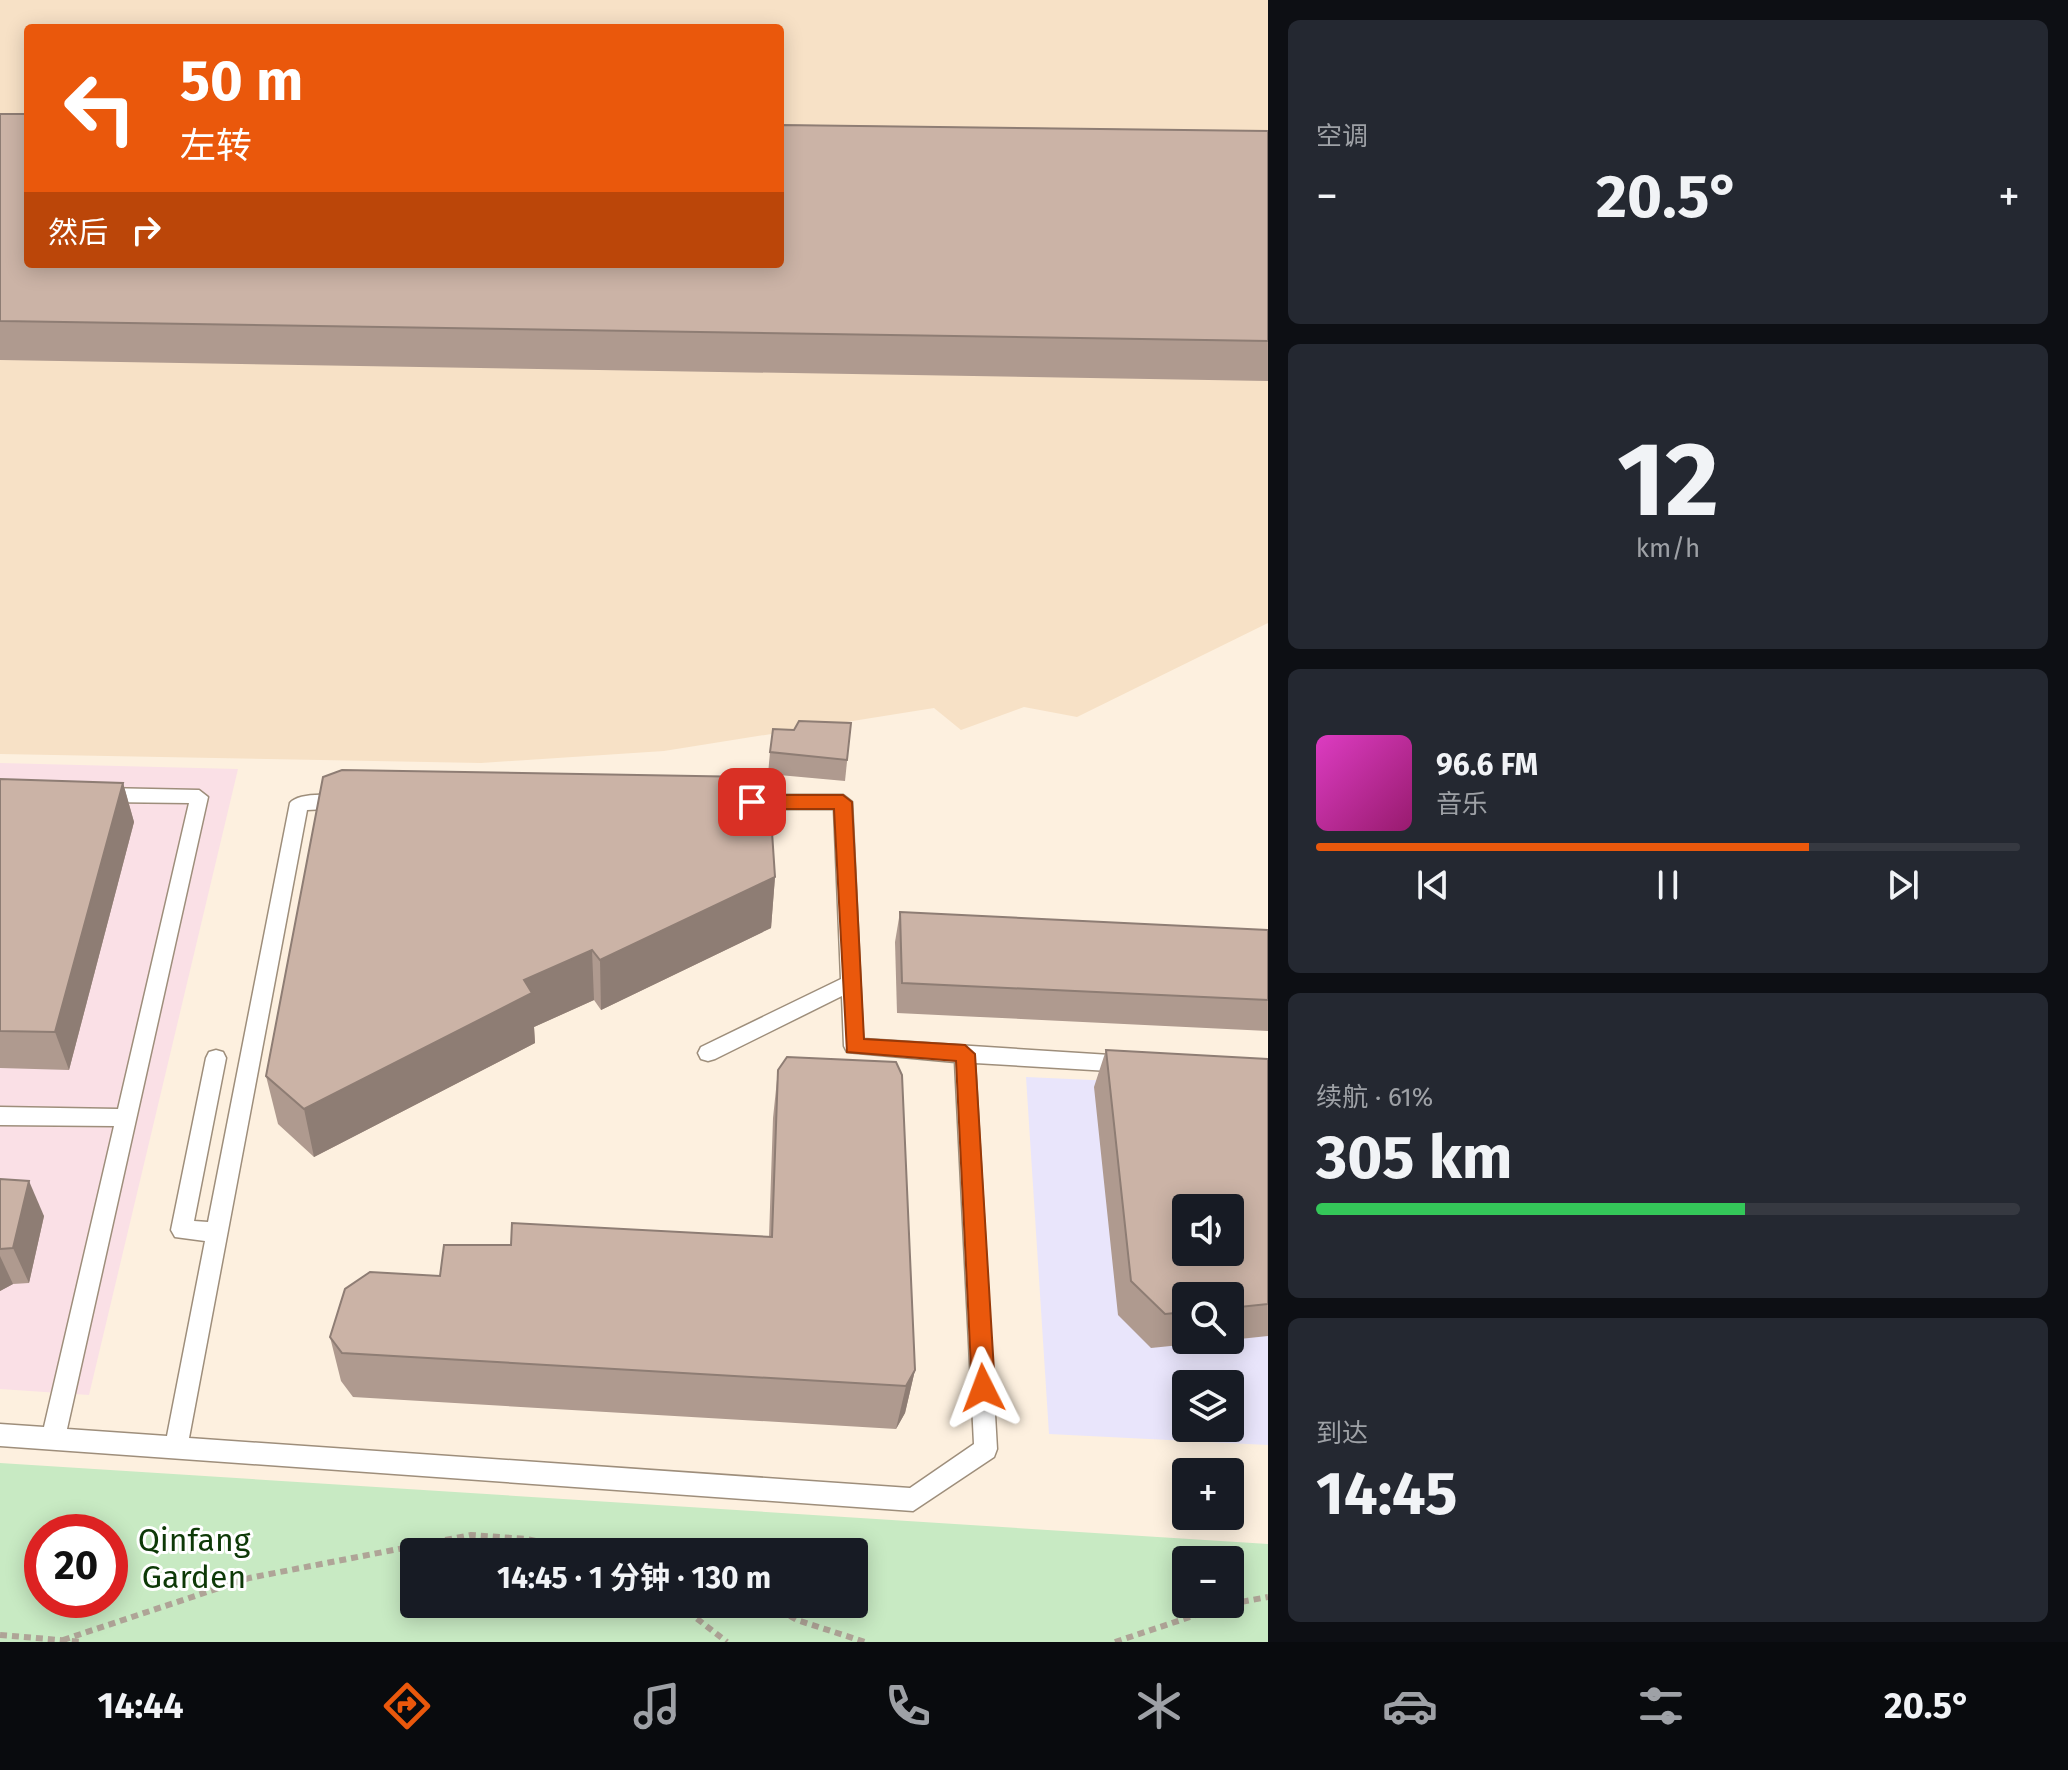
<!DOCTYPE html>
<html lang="zh">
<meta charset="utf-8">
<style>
:root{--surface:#171b24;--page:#242831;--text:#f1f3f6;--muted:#9ea1a6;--line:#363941;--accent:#ea580c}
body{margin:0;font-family:"Fira Sans","Noto Sans SC",sans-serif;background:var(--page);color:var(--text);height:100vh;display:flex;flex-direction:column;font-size:30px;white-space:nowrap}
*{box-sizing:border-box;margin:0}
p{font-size:26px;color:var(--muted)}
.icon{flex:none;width:44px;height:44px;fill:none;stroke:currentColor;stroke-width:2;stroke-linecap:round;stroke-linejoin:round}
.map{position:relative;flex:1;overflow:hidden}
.details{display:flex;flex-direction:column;gap:20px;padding:20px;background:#0d0f14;width:800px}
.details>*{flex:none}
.top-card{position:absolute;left:24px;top:24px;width:760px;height:244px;border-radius:8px;box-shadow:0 4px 20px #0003;background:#ea580c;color:#fff;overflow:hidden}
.controls{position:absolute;left:1172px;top:1194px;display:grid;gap:16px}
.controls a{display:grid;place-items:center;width:72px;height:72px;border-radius:8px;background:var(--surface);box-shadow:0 4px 20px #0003;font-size:40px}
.speed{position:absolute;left:24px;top:1514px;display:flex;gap:16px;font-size:40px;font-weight:700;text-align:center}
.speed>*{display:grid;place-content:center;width:104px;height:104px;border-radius:50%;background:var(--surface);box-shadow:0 4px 20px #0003;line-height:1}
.speed .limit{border:12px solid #d22;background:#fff;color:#111}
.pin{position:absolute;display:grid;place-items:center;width:68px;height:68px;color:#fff;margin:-34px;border-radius:16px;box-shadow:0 4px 12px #0006}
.me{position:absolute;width:88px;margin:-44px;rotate:357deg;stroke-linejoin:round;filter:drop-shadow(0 0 6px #0008)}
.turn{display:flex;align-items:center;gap:28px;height:168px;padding:0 24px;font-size:36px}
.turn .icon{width:104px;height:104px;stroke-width:2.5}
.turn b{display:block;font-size:56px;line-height:68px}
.then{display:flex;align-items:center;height:76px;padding:0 24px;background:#0003;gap:16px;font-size:30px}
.big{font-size:60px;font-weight:700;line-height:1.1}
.details .widget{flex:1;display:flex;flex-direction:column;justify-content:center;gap:12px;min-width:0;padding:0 28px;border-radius:12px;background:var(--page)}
.details .dial{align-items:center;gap:0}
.dial b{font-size:104px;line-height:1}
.song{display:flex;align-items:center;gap:24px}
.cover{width:96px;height:96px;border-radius:12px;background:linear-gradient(135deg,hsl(310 70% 55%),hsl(320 70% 35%))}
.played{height:8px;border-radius:4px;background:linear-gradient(90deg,var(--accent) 70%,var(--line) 70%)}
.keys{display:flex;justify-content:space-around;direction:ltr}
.heat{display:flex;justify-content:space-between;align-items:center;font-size:44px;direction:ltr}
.charge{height:12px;border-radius:6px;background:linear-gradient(90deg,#34c759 61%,var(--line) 0)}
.trip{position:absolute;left:400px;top:1538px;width:468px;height:80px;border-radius:8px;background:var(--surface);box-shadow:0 4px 20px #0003;font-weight:700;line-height:80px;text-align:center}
.menu{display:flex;height:128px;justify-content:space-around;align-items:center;background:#090b0e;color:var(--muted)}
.menu .icon{width:56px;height:56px}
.menu .active{color:var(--accent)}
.menu b{font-size:36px;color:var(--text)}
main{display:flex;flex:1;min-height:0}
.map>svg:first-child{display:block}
.commercial{fill:#fae0e6}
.built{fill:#f7e1c6;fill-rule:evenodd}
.education{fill:#e9e5fb;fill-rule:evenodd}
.green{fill:#c8eac3;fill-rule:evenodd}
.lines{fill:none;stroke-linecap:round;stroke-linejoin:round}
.lane-casing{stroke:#9e8e7b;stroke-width:3}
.path{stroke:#afa497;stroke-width:6;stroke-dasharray:7 5;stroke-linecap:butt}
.lane{fill:#fff;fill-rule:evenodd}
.wall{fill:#af9a8f}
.shaded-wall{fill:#8e7d74}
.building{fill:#cbb3a6;stroke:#8e7d74;stroke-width:2;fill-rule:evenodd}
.route{fill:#ea580c;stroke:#983908;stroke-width:2}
.labels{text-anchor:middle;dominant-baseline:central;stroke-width:6;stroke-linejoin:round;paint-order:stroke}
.near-park-label{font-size:32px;fill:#0d3907;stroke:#fff}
</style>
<main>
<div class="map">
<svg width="1268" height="1642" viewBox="0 0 1268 1642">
<rect width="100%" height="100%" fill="#fdf0df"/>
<path class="commercial" d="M0 763 238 769 89 1395 0 1389Z"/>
<path class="built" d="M0 0H1268V623L1077 717 1024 707 961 730 934 708 664 751 481 763 0 754ZM28 28H780V264H28Z"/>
<path class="education" d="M1026 1077 1268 1088V1445L1049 1434ZM1186 1208H1230V1252H1186ZM1186 1296H1230V1340H1186ZM1186 1384H1230V1428H1186Z"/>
<path class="green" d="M0 1463 1268 1544V1642H0ZM42 1532H110V1600H42ZM854 1552V1604H414V1552ZM1230 1560V1604H1186V1560Z"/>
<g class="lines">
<defs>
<path id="lane" d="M104 788 199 790 208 797 67 1429 167 1436 205 1241 175 1237 171 1230 206 1058 209 1052 216 1050 223 1052 226 1058 194 1221 208 1222 290 803C298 792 342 792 350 803L347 808 307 810 189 1438 910 1488 974 1444 955 1062 847 1052 844 1046 842 996 715 1059 708 1061 701 1059 698 1053 701 1047 841 979 834 809H747L738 802 747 795H843L852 802 863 1039 1126 1056 1133 1058 1136 1064 1133 1070 1126 1072 975 1063 997 1449 994 1457 913 1511 0 1446V1424L44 1427 114 1126 0 1125V1107L118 1109 189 803 104 802 95 795Z"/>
</defs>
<use href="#lane" class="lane-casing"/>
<g class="path">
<path d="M581 1549 643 1552"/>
<path d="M678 1604 727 1642"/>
<path d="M769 1604 797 1620 865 1642"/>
<path d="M1230 1604 1268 1597"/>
<path d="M0 1635 83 1642"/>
<path d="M63 1640 249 1578 471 1535 527 1539 582 1552"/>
<path d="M1115 1642 1229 1604"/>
</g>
<use href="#lane" class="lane"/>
</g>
<g class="wall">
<path d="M0 114 1268 131V381L0 360Z"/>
<path d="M851 723 845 781 768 774 770 752 794 730Z"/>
<path d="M0 779 123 783 134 822 69 1070 0 1068Z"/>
<path d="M775 877 771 928 601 1010 594 1000 534 1027 535 1043 314 1157 278 1124 266 1076Z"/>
<path d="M900 912 1268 930V1031L897 1013 895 942Z"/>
<path d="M1106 1050 1268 1059V1336L1230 1340V1296H1186V1340H1229L1151 1348 1118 1315 1094 1087Z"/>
<path d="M778 1070 915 1370 905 1413 896 1429 353 1397 341 1381 330 1337 440 1276 511 1245 769 1237 773 1118Z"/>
<path d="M0 1179 44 1216 29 1283 13 1284 0 1291Z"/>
</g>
<g class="shaded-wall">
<path d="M123 783 134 822 69 1070 55 1032Z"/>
<path d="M775 877 771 928 601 1010 600 960Z"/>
<path d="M592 950 594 1000 534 1027 535 1043 314 1157 304 1109 524 980Z"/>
<path d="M29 1181 44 1216 29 1283 13 1248Z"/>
<path d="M0 1256 13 1284 0 1291Z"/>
<path d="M915 1370 905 1413 896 1429 906 1386Z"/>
</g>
<g class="building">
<path d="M0 114H28V264H780V125L1268 131V341L0 321Z"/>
<path d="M799 721 851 723 847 760 770 752 773 729 794 730Z"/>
<path d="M342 770 753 777 769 787 775 877 600 960 592 950 524 980 532 993 304 1109 266 1076 323 777Z"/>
<path d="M0 779 123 783 55 1032 0 1031Z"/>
<path d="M900 912 1268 930V1000L902 983Z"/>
<path d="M1106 1050 1268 1059V1304L1230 1308V1296H1186V1312L1165 1314 1131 1281ZM1186 1208H1230V1252H1186Z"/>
<path d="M787 1057 896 1062 902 1075 915 1370 906 1386 342 1353 330 1337 345 1289 370 1272 440 1276 444 1245H511L512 1223 772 1237 778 1070Z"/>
<path d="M0 1179 29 1181 13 1248 0 1249Z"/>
</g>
<path class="route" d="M752 795H843L852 802 864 1039 965 1045 975 1054 995 1388 991 1396 983 1399 975 1396 972 1388 956 1061 847 1052 834 809H752L743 802Z"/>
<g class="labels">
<g class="near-park-label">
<text x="194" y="1540">Qinfang<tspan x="194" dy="37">Garden</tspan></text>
</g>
</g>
</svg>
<div class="controls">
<a><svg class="icon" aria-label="sound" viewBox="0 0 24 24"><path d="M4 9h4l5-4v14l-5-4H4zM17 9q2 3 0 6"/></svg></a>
<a><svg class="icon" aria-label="search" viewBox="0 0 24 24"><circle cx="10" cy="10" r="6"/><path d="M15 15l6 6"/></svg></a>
<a><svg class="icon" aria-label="layers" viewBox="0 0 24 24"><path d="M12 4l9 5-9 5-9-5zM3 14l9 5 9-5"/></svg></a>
<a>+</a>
<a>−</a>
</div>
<div class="speed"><div class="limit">20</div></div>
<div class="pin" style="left:752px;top:802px;background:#d93025"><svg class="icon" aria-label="arrive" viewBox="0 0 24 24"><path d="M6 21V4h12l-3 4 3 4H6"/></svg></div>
<svg class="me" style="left:983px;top:1388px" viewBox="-20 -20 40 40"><path d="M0-17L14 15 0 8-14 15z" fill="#ea580c" stroke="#fff" stroke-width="4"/></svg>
<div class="trip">14:45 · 1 分钟 · 130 m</div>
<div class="top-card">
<div class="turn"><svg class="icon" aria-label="left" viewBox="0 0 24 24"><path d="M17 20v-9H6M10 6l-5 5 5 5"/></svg><div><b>50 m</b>左转</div></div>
<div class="then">然后<svg class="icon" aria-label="right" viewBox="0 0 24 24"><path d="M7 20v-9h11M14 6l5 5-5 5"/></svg></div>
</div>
</div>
<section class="details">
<div class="widget"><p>空调</p>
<div class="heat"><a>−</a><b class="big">20.5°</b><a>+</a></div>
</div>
<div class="widget dial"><b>12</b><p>km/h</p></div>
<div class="widget">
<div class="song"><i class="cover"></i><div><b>96.6 FM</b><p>音乐</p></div></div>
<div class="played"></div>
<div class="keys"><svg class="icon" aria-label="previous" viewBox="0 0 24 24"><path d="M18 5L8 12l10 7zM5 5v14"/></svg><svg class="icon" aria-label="pause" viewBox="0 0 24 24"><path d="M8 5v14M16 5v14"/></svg><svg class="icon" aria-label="next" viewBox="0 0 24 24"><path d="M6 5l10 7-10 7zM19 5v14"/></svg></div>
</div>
<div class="widget"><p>续航 · 61%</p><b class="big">305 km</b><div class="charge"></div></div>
<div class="widget"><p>到达</p><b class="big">14:45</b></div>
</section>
</main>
<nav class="menu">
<b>14:44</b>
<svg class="icon active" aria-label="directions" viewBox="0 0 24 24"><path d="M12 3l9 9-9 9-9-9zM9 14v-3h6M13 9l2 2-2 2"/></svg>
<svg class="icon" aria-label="music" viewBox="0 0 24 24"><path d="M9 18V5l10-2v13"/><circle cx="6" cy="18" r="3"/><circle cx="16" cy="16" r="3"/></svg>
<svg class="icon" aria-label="phone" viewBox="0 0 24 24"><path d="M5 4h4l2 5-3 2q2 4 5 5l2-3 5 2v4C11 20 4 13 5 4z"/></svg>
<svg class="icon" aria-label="climate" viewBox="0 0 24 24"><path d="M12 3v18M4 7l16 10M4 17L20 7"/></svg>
<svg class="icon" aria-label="car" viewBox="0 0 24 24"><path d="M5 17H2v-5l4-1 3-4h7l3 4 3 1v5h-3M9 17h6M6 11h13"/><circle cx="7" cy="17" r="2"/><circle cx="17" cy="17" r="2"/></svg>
<svg class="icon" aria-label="filters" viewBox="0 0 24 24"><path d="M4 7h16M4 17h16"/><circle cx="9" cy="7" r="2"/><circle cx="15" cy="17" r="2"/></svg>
<b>20.5°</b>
</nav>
